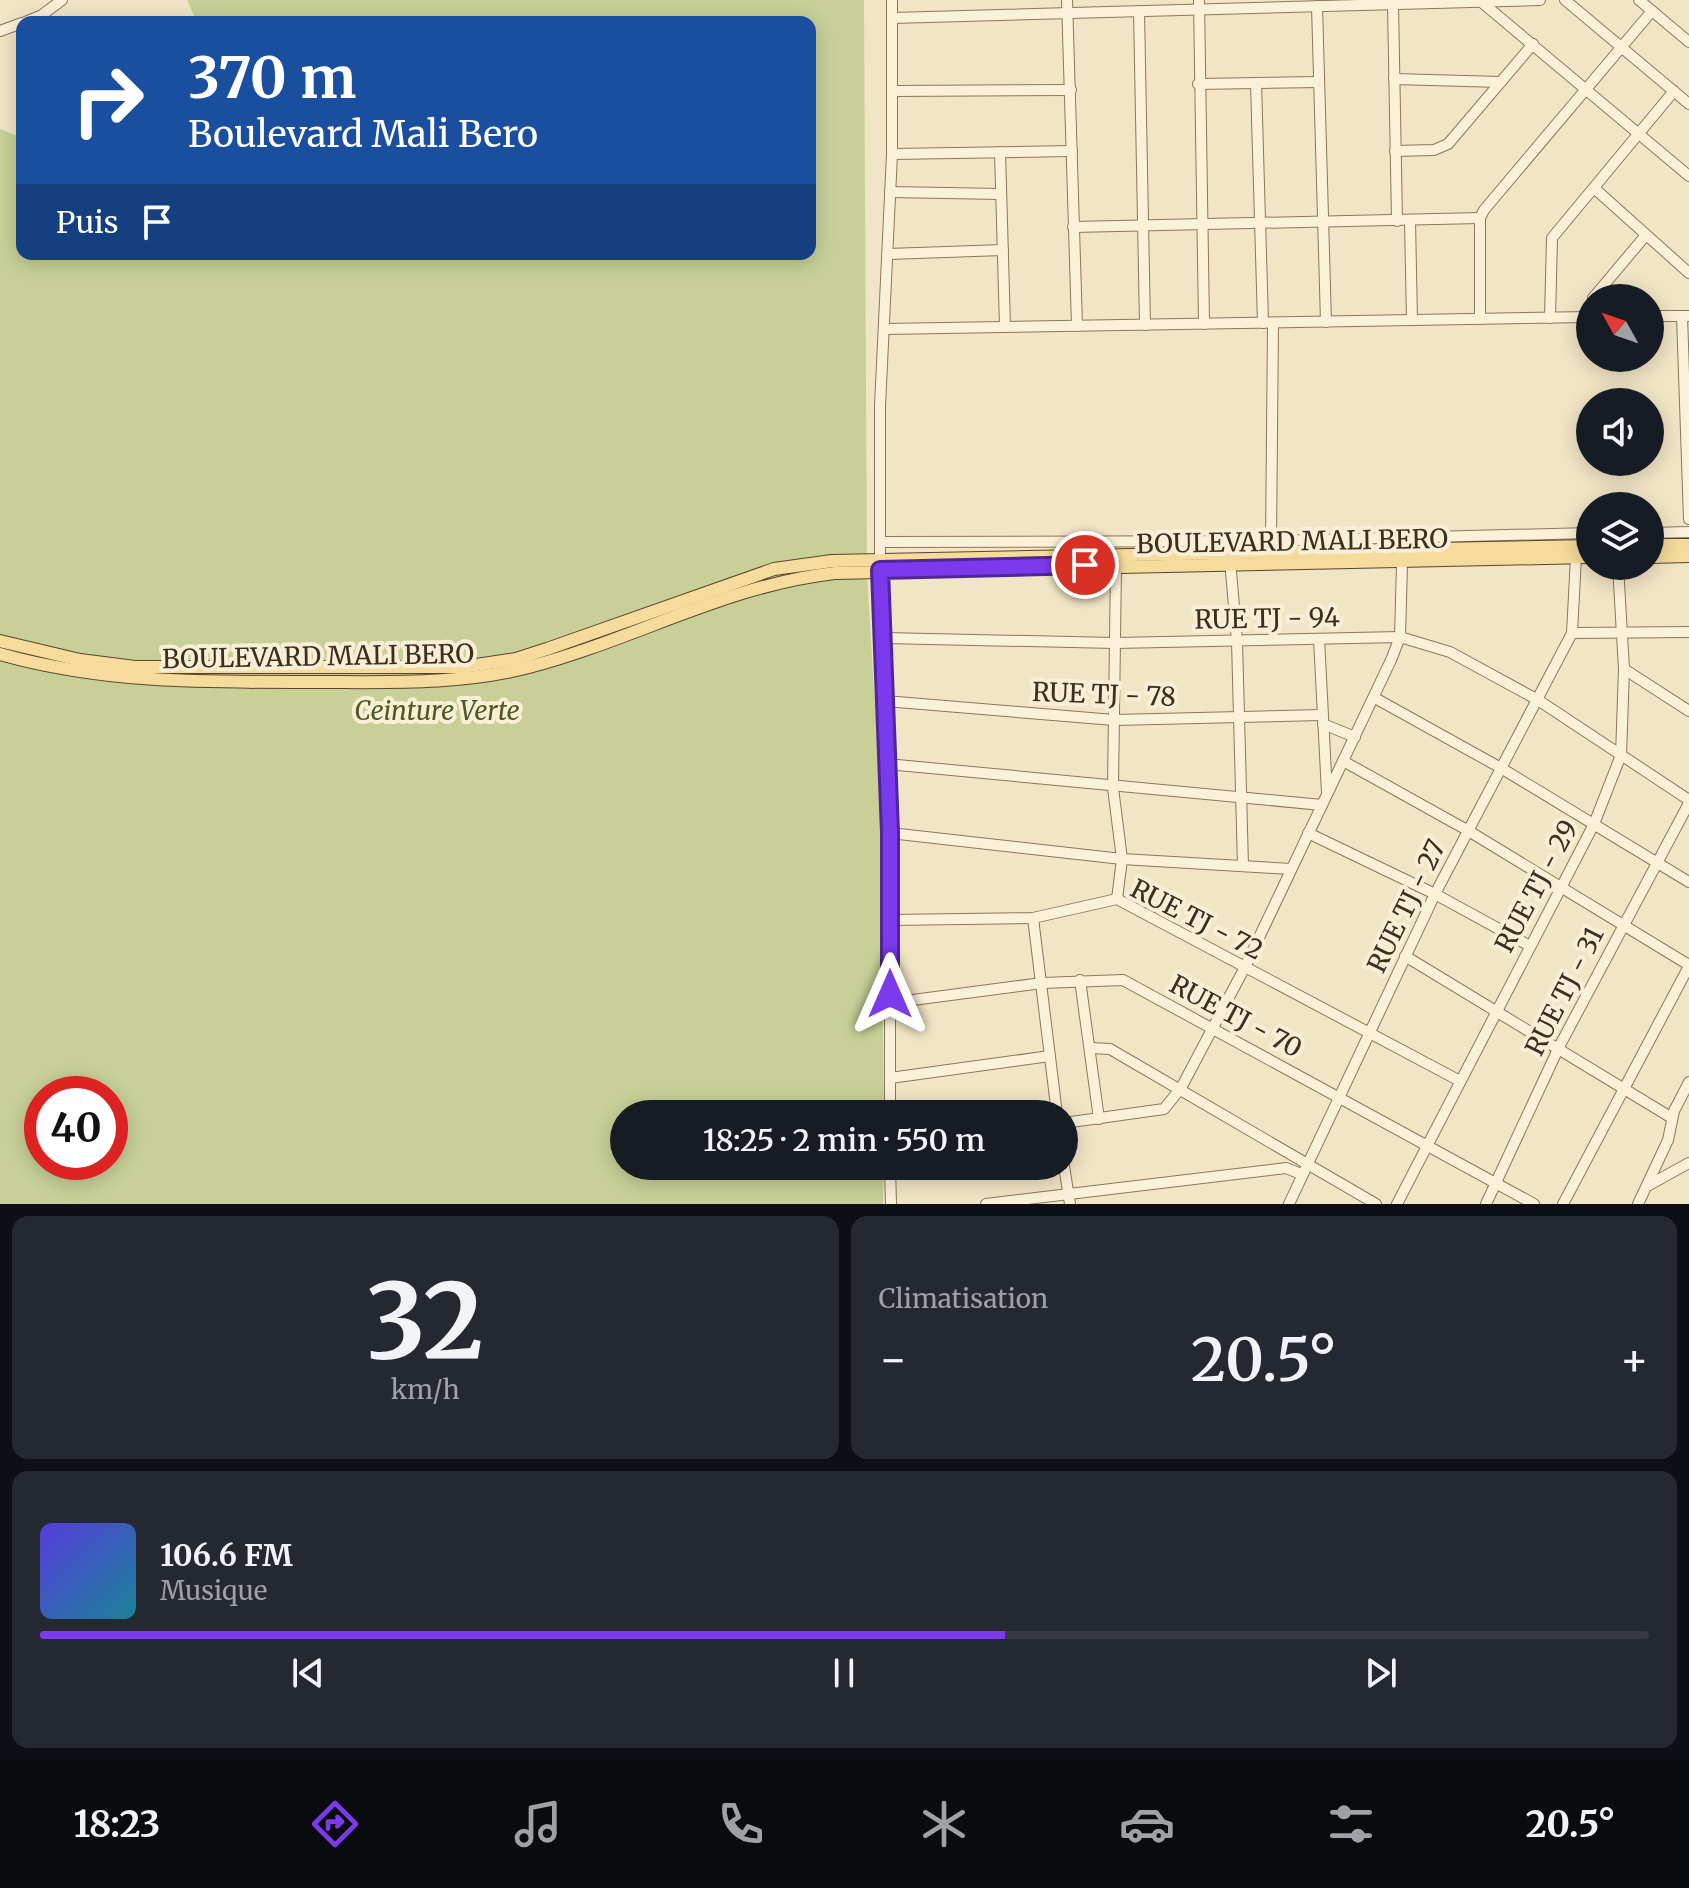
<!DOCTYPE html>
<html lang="fr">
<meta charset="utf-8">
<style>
:root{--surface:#171b24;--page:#242831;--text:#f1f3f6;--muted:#9ea1a6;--line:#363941;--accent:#7c3aed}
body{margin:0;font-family:Merriweather,serif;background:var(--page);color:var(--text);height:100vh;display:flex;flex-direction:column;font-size:30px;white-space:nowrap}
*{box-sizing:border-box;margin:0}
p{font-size:26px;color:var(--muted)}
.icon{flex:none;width:44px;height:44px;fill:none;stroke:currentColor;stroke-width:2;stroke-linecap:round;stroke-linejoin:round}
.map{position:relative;height:1204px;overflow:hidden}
.sheet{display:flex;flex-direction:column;gap:12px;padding:12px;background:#0d0f14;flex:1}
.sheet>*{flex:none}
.guide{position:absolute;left:16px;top:16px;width:800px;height:244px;border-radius:16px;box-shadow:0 4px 20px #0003;background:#1a4fa0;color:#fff;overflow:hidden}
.needle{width:52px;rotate:310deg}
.buttons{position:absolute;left:1576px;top:284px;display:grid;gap:16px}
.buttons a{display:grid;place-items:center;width:88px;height:88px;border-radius:50%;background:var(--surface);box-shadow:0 4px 20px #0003;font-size:40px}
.speed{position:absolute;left:24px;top:1076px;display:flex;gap:16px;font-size:40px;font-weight:700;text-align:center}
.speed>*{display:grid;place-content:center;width:104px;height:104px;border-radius:50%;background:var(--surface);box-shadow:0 4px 20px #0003;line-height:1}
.speed .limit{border:12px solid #d22;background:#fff;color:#111}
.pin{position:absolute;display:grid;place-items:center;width:68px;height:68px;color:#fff;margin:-34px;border:4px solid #fff;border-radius:50%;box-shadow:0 2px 8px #0007}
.me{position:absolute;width:88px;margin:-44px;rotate:0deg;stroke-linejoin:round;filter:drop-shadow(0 0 6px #0008)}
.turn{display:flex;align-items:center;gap:28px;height:168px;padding:0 40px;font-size:36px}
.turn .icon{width:104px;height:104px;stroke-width:2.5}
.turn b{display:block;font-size:56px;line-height:68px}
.then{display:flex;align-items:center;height:76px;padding:0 40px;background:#0003;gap:16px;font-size:30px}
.big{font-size:60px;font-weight:600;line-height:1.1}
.sheet .card{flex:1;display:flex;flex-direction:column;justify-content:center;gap:12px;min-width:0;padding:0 28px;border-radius:16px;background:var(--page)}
.sheet .dial{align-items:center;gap:0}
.dial b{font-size:104px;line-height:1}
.song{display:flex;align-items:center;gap:24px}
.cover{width:96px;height:96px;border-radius:12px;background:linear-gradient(135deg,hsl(250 70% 55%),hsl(190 70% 35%))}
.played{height:8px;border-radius:4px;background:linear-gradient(90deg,var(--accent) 60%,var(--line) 60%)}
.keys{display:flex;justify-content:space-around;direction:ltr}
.heat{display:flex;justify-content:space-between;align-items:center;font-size:44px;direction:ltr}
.sheet .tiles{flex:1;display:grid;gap:12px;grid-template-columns:1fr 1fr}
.card:last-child{grid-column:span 2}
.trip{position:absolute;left:610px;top:1100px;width:468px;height:80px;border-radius:40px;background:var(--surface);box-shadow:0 4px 20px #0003;font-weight:600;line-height:80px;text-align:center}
.menu{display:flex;height:128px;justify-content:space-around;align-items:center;background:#090b0e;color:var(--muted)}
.menu .icon{width:56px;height:56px}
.menu .current{color:var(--accent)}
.menu b{font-size:36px;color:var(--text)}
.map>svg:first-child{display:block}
.green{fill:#c8d098;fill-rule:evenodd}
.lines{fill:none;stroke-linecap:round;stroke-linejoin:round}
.minor-casing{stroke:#8d765a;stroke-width:12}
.major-casing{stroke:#5b442e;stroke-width:14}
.minor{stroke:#fbf1d9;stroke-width:10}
.major{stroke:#f5db9c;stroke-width:12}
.route-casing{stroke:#51269a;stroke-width:20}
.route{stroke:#7c3aed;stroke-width:14}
.labels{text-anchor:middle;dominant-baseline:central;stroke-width:8;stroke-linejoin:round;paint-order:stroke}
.street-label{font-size:26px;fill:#3d2e1f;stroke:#f8efd6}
.park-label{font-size:26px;font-style:italic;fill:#4c5a24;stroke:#f8efd6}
</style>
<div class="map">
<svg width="1689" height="1204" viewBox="0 0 1689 1204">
<rect width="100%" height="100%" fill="#f1e5c5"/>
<path class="green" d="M187 0H864L867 574 880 789 884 1114H624V1166H884L883 1204H0V129L22 138V254H810V22H197ZM42 1094H110V1162H42Z"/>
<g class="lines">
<defs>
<g id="minor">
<path d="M1067 0 1077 326"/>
<path d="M1199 0 1204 324"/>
<path d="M1479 0 1689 176"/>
<path d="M1565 0 1689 104"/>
<path d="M1639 0 1689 42"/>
<path d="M1393 4 1397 221"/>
<path d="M1317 6 1326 322"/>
<path d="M1139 11 1145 325"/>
<path d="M892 18 1540 0"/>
<path d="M25 22 42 15 62 0"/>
<path d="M0 31 22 23"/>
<path d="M1394 79 1501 82"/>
<path d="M1256 83 1263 323"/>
<path d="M1198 84 1319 82"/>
<path d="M892 91 1071 90"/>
<path d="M1395 151 1434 150 1448 144 1533 44"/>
<path d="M1000 152 1005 327"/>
<path d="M892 154 1072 151"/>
<path d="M1594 188 1689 273"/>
<path d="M890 192 1001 194"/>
<path d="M1410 221 1412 320"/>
<path d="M1073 227 1480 218"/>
<path d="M888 254 1003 250"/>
<path d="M1593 298 1646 235"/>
<path d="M1650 316H1688"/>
<path d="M1682 316 1689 519"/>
<path d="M1550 318 1552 238 1674 91"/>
<path d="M1480 319V218L1484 210 1652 11"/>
<path d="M884 329 1590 317"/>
<path d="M1650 533 1689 532"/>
<path d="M880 542 1272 541 1590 533"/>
<path d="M1271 544 1273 323"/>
<path d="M1230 560 1237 641 1243 866"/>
<path d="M1116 564 1113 788 1122 859 1117 899"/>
<path d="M1572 633 1689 632"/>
<path d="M884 638 1115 643 1400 637 1450 652 1538 700 1689 800"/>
<path d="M1319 639 1327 793"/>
<path d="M1624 669 1689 711"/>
<path d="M1375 698 1501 768 1689 882"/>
<path d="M885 701 1114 720 1322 715"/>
<path d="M1323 724 1355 737"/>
<path d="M1343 761 1467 830 1689 965"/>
<path d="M887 764 1322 805"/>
<path d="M890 833 1122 859 1291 869"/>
<path d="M1308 833 1435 894 1530 946"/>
<path d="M1033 918 1057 1114"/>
<path d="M890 920 1033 918 1117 899 1460 1081"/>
<path d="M1405 956 1672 1118"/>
<path d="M1080 980 1099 1119"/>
<path d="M890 1003 1042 983 1123 980 1534 1204"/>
<path d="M1091 1048 1110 1049 1376 1204"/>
<path d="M890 1078 1050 1056"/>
<path d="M890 1114V833L880 559V406L892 154V0"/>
<path d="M1064 1123 1164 1109 1181 1088 1245 967 1391 660 1400 637 1402 564"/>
<path d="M890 1166 891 1204"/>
<path d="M1064 1166 1070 1204"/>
<path d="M1649 1185 1689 1163"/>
<path d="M986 1204 1286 1168 1301 1174"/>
<path d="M1289 1204 1435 894 1572 633 1576 557"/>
<path d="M1397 1204 1594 824 1621 755 1624 669 1618 566"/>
<path d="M1486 1204 1559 1047 1689 803"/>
<path d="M1563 1204 1689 966"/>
<path d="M1638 1204 1668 1140 1674 1111 1689 1082"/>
</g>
<g id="major">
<path d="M1650 545H1689"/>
<path d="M1650 557 1689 556"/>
<path d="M0 641 80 660 135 667H463L516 659 547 649 774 569 832 561 1590 546"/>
<path d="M0 654C106 684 210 682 318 682 389 682 460 685 529 667 633 640 727 585 835 573L1590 557"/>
</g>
</defs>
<use href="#minor" class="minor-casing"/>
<use href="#major" class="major-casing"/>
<use href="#minor" class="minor"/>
<use href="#major" class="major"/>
</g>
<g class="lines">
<defs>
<path id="route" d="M890 994V833L880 570 1085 565"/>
</defs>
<use href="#route" class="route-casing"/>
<use href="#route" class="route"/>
</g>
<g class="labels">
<g class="street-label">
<text transform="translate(1292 541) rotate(-1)">BOULEVARD MALI BERO</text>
<text transform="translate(1267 618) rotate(-1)">RUE TJ - 94</text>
<text transform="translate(318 656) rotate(-1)">BOULEVARD MALI BERO</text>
<text transform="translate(1104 694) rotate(2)">RUE TJ - 78</text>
<text transform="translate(1536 886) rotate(-62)">RUE TJ - 29</text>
<text transform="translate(1406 906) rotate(-64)">RUE TJ - 27</text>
<text transform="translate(1197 919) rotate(27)">RUE TJ - 72</text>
<text transform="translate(1564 991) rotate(-63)">RUE TJ - 31</text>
<text transform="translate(1236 1016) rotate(28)">RUE TJ - 70</text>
</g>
<g class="park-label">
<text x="437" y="710">Ceinture Verte</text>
</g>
</g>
</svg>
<div class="buttons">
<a><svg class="needle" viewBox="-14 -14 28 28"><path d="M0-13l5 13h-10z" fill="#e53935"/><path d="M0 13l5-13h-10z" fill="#9ea1a6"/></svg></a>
<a><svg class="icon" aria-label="sound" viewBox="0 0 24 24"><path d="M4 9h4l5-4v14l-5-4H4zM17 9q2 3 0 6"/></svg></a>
<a><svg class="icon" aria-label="layers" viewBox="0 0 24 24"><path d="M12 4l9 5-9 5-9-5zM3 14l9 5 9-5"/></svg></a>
</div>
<div class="speed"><div class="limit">40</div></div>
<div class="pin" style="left:1085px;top:565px;background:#d93025"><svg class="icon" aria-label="arrive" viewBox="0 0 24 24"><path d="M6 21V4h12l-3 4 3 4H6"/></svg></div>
<svg class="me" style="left:890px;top:994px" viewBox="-20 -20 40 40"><path d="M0-17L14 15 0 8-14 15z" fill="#7c3aed" stroke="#fff" stroke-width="4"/></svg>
<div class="trip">18:25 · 2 min · 550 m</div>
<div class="guide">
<div class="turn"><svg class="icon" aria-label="right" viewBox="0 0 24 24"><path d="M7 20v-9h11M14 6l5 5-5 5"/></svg><div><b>370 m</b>Boulevard Mali Bero</div></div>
<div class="then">Puis<svg class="icon" aria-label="arrive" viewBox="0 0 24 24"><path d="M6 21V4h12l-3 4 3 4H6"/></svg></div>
</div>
</div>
<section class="sheet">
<div class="tiles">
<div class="card dial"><b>32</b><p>km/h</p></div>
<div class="card"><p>Climatisation</p>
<div class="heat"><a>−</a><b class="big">20.5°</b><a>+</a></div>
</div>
<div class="card">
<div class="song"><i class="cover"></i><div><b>106.6 FM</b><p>Musique</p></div></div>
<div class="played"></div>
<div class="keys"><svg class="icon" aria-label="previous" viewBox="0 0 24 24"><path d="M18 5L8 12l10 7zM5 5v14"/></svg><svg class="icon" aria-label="pause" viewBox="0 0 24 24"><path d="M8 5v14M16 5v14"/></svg><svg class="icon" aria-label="next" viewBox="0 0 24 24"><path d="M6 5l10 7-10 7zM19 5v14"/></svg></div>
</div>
</div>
</section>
<nav class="menu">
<b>18:23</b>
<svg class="icon current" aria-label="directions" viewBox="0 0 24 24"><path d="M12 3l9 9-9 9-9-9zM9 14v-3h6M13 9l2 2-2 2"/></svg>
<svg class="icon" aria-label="music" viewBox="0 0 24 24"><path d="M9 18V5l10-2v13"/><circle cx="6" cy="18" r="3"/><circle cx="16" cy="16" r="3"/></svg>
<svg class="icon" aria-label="phone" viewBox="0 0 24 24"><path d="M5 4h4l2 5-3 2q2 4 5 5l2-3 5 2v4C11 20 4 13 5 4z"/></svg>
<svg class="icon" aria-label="climate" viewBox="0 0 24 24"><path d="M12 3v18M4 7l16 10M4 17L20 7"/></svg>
<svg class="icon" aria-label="car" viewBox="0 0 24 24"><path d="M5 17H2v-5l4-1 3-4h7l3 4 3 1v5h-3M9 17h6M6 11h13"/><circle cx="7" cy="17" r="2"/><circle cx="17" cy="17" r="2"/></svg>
<svg class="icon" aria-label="filters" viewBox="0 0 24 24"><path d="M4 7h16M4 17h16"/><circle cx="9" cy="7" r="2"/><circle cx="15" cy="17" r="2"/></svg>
<b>20.5°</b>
</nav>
